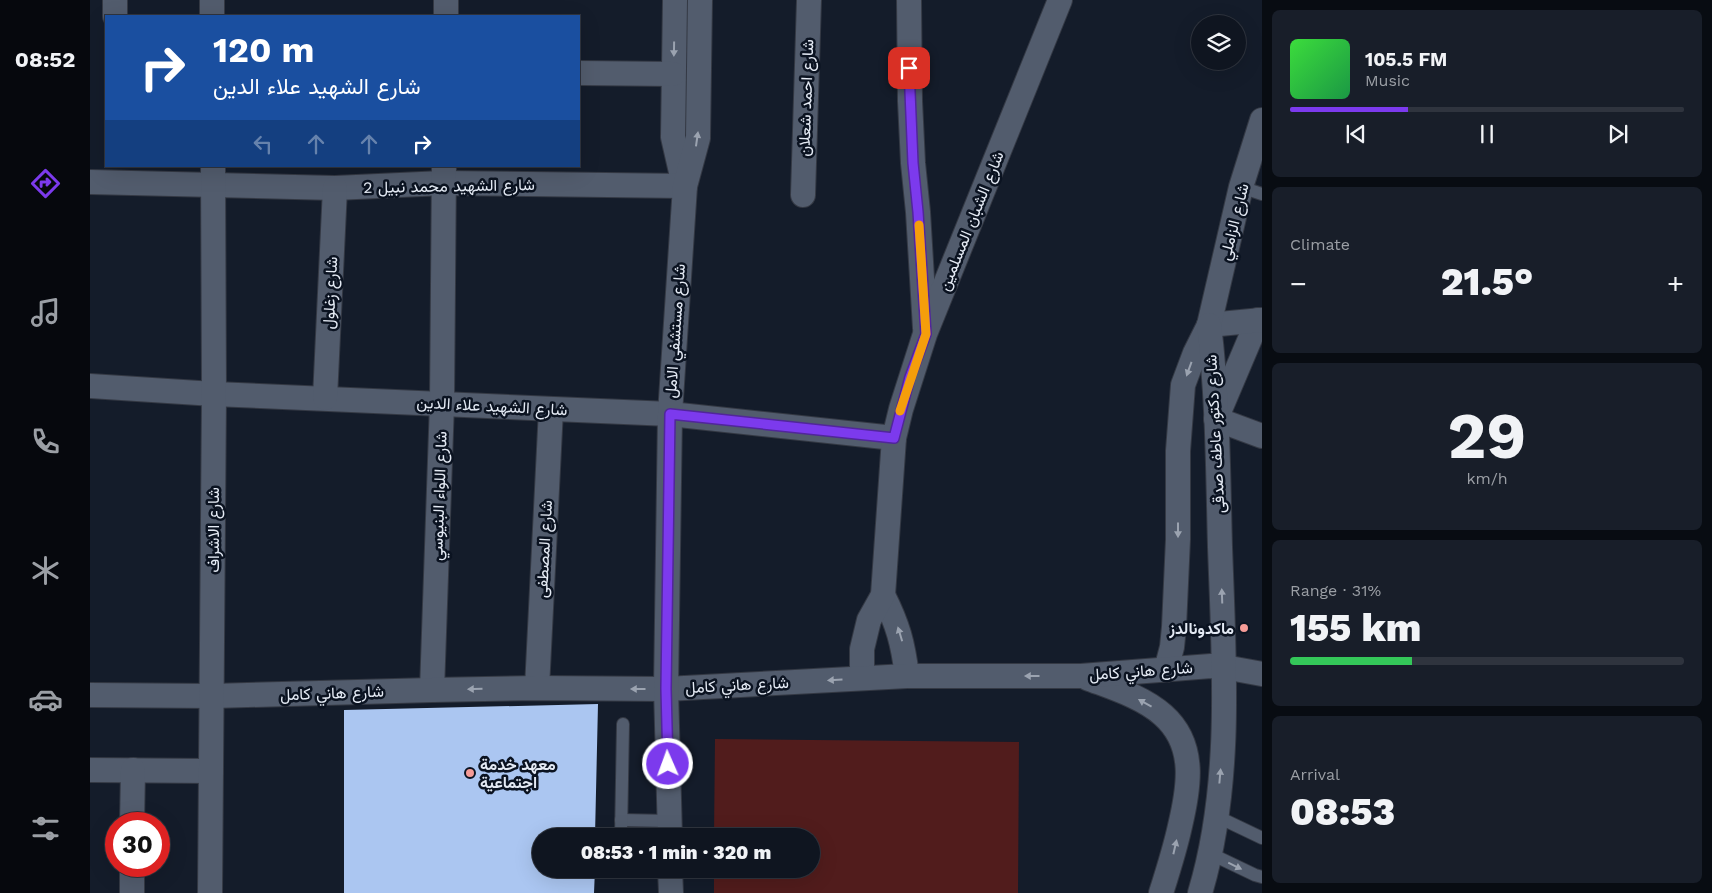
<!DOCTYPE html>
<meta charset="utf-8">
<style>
:root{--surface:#0f1520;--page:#181e29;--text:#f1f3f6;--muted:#9b9fa5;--line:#2f343e;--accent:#7c3aed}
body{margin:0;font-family:"Work Sans",Vazirmatn,sans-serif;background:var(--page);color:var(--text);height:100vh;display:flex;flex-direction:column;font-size:19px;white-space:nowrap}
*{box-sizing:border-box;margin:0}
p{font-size:16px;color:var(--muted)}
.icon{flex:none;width:28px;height:28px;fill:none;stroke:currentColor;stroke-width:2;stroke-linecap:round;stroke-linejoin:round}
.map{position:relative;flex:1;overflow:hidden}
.side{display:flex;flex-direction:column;gap:10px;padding:10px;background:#080c12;width:450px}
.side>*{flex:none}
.banner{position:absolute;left:15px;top:15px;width:475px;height:152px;border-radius:0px;box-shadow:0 5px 20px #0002,0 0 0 1px var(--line);background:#1a4fa0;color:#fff;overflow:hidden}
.tools{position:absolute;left:1101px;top:15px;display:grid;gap:10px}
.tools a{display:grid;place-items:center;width:55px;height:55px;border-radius:50%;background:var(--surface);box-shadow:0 5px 20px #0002,0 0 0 1px var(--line);font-size:25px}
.speed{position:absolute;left:15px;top:812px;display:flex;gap:10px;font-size:25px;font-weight:700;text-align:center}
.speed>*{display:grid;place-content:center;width:65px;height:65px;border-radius:50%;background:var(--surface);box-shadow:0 5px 20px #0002,0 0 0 1px var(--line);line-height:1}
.speed .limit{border:8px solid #d22;background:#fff;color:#111}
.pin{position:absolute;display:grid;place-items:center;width:42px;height:42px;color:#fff;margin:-21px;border-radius:10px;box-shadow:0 2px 8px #0006}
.me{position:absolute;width:55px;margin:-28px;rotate:358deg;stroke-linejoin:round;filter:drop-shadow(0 0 4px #0008)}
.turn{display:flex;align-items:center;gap:18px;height:105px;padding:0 25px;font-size:22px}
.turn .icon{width:65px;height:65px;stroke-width:2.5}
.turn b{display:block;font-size:35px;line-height:42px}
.lanes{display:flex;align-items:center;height:48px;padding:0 25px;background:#0003;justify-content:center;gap:25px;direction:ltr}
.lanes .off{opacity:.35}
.big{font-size:38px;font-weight:800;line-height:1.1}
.side .tile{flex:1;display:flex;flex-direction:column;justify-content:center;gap:8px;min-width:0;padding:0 18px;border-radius:8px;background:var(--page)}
.side .dial{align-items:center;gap:0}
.dial b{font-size:65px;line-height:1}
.song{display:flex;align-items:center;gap:15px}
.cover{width:60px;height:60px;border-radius:8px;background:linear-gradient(135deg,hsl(120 70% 55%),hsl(140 70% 35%))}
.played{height:5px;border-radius:2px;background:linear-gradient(90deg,var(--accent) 30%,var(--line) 30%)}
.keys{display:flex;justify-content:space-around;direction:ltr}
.heat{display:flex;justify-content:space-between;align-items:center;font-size:28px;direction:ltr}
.charge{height:8px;border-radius:4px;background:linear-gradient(90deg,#34c759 31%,var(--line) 0)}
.trip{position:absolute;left:442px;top:828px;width:288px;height:50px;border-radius:25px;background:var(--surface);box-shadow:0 5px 20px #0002,0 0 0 1px var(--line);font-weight:800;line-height:50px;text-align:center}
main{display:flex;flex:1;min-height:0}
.tabs{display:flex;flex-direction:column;width:90px;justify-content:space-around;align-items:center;background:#06080d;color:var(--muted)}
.tabs .icon{width:35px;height:35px}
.tabs .current{color:var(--accent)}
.tabs b{font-size:22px;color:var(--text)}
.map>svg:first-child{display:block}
.green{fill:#511c1c}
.building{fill:#abc6f1}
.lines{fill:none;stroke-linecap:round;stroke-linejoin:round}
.service-casing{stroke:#343944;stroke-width:14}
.minor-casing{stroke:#343944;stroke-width:26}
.service{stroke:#525c6d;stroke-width:12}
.minor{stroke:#525c6d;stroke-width:24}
.oneway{fill:#9ba3b0}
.route-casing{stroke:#51269a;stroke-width:12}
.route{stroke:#7c3aed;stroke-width:9}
.slow{stroke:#f59e0b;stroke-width:9}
.poi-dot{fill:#f59b97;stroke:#0b1321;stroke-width:2}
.labels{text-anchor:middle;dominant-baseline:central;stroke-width:5;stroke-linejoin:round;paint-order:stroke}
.street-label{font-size:16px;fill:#e4eaf4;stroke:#0b1321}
.poi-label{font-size:16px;font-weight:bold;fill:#e4eaf4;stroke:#0b1321;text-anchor:end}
</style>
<main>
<nav class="tabs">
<b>08:52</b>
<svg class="icon current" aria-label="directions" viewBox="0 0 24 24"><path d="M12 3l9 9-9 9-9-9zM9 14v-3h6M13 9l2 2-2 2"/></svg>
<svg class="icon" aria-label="music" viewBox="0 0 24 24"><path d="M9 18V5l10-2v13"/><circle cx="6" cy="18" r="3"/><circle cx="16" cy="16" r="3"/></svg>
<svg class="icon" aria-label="phone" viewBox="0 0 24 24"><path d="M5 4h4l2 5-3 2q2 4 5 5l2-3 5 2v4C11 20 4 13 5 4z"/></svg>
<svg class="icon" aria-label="climate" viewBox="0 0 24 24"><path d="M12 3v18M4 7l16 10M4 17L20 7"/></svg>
<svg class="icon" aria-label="car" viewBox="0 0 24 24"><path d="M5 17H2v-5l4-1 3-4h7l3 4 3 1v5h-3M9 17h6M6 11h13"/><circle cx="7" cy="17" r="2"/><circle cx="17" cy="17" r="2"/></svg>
<svg class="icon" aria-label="filters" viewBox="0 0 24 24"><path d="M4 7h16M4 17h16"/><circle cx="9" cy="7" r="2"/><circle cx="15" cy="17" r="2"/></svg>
</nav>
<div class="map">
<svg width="1172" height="893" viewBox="0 0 1172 893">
<rect width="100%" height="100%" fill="#141c2a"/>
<path class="green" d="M625 739 929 742 928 893H624V869H721V836H624Z"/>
<path class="building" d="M508 704 505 836H451V869H505L504 893H254V710Z"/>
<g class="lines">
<defs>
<g id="service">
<path d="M1151 187 1172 194"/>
<path d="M1126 816 1172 838"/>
<path d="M531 820 580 821"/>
<path d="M531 836 533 724"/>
<path d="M1119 853 1165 875 1172 877"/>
</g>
<g id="minor">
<path d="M25 0V16"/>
<path d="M122 0V16"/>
<path d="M585 0 583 137 594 185"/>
<path d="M819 0 820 101 823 163 828 212 835 328"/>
<path d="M356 16V0"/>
<path d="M489 73 583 74"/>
<path d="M0 182 245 188 353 183 595 186"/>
<path d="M713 195 719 0"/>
<path d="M1168 320 1126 419 1172 436"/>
<path d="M1119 325 1172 320"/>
<path d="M0 386 124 394 580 414 804 438"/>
<path d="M235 398 245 188"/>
<path d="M793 595C808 625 813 643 817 676"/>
<path d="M1076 670 1082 647 1084 627 1088 539V451L1093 385 1105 353 1119 325 1151 187 1172 120"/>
<path d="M772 678V649L779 620 793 595 804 438 811 409 835 334 970 0"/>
<path d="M997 678C1023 688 1053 697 1073 715 1107 745 1099 788 1090 826 1085 849 1078 871 1071 893"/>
<path d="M447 688 461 409"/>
<path d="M342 690 352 403 354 166"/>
<path d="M0 695 123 696 342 690 447 688 576 689 817 676H991L1121 666 1134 667 1172 674"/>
<path d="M0 770 121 771"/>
<path d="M42 824 43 770"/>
<path d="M580 836 576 689 580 414 595 186 608 138 610 0"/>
<path d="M580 869 581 893"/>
<path d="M42 893V866"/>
<path d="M120 893 124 394 123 166"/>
<path d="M1110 893C1143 783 1134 661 1130 547 1128 473 1128 399 1119 325"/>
</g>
</defs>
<use href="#service" class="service-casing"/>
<use href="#minor" class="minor-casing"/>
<use href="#service" class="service"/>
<use href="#minor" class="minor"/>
</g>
<defs><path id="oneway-solid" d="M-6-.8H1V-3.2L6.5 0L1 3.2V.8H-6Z" transform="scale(1.25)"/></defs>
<g class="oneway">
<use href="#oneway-solid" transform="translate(584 49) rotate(91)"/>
<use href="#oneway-solid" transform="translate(607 139) rotate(-82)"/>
<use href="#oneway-solid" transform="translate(1099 369) rotate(110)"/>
<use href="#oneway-solid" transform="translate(1088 530) rotate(90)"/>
<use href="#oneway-solid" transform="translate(1132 596) rotate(-92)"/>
<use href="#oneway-solid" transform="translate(810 634) rotate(-107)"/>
<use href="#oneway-solid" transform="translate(942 676) rotate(180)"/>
<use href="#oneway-solid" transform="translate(745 680) rotate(177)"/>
<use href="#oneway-solid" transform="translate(385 689) rotate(179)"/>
<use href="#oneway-solid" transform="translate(548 689) rotate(-180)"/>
<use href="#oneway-solid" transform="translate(1055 703) rotate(-151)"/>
<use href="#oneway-solid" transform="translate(1130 776) rotate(-85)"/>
<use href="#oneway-solid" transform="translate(1085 847) rotate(-77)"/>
<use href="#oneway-solid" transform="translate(1145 866) rotate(26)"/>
</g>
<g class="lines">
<defs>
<path id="route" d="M578 764 576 689 580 414 804 438 820 377 836 334 828 212 823 163 819 68"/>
</defs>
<use href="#route" class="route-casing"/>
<use href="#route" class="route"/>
<path class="slow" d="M810 411 836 334 829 225"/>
</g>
<g class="poi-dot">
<circle cx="1154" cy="628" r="5"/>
<circle cx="380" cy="773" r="5"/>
</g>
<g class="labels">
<g class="street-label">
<text transform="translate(716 98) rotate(-88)">شارع احمد شعلان</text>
<text transform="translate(359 186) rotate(-1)">شارع الشهيد محمد نبيل 2</text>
<text transform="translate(881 221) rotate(-68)">شارع الشبان المسلمين</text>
<text transform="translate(1144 222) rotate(-76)">شارع الزاملي</text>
<text transform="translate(240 293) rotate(-87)">شارع زغلول</text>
<text transform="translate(585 331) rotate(-86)">شارع مستشفي الامل</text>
<text transform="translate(402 406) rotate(3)">شارع الشهيد علاء الدين</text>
<text transform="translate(1125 434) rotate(-93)">شارع دكتور عاطف صدقى</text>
<text transform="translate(349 496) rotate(-88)">شارع اللواء البنيوسي</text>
<text transform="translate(123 530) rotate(-90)">شارع الاشراف</text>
<text transform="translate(454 549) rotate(-87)">شارع المصطفى</text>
<text transform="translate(1051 671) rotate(-4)">شارع هاني كامل</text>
<text transform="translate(647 685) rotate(-3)">شارع هاني كامل</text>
<text transform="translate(242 693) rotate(-2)">شارع هاني كامل</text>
</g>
<g class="poi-label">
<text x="1144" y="628">ماكدونالدز</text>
<text x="390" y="764" text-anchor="start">معهد خدمة<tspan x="390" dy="18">اجتماعية</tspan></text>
</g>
</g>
</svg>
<div class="tools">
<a><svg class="icon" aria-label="layers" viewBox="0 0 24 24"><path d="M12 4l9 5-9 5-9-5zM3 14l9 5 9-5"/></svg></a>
</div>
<div class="speed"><div class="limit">30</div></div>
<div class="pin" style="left:819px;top:68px;background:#d93025"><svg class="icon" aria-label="arrive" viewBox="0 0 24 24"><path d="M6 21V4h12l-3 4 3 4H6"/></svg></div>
<svg class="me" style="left:578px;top:764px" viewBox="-20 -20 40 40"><circle r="17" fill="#7c3aed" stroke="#fff" stroke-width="3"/><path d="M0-11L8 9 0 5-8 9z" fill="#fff"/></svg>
<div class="trip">08:53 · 1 min · 320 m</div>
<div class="banner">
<div class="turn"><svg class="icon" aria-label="right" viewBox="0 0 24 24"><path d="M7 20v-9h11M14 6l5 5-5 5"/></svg><div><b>120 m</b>شارع الشهيد علاء الدين</div></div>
<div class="lanes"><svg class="icon off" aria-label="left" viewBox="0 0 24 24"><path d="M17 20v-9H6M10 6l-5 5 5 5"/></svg><svg class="icon off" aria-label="ahead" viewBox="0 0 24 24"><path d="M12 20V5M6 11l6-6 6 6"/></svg><svg class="icon off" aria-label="ahead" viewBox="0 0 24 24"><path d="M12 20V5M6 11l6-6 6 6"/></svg><svg class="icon" aria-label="right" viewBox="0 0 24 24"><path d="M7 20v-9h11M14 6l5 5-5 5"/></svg></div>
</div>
</div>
<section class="side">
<div class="tile">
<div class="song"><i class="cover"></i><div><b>105.5 FM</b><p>Music</p></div></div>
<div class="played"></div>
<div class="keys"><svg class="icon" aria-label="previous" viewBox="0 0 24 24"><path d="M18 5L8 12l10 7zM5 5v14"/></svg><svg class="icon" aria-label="pause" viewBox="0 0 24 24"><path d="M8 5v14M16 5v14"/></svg><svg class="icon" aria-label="next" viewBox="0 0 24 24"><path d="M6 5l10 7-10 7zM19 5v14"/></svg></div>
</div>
<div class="tile"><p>Climate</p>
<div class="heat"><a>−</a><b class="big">21.5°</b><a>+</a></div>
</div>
<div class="tile dial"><b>29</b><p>km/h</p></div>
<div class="tile"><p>Range · 31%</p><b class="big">155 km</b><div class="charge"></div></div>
<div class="tile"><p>Arrival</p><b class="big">08:53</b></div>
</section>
</main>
